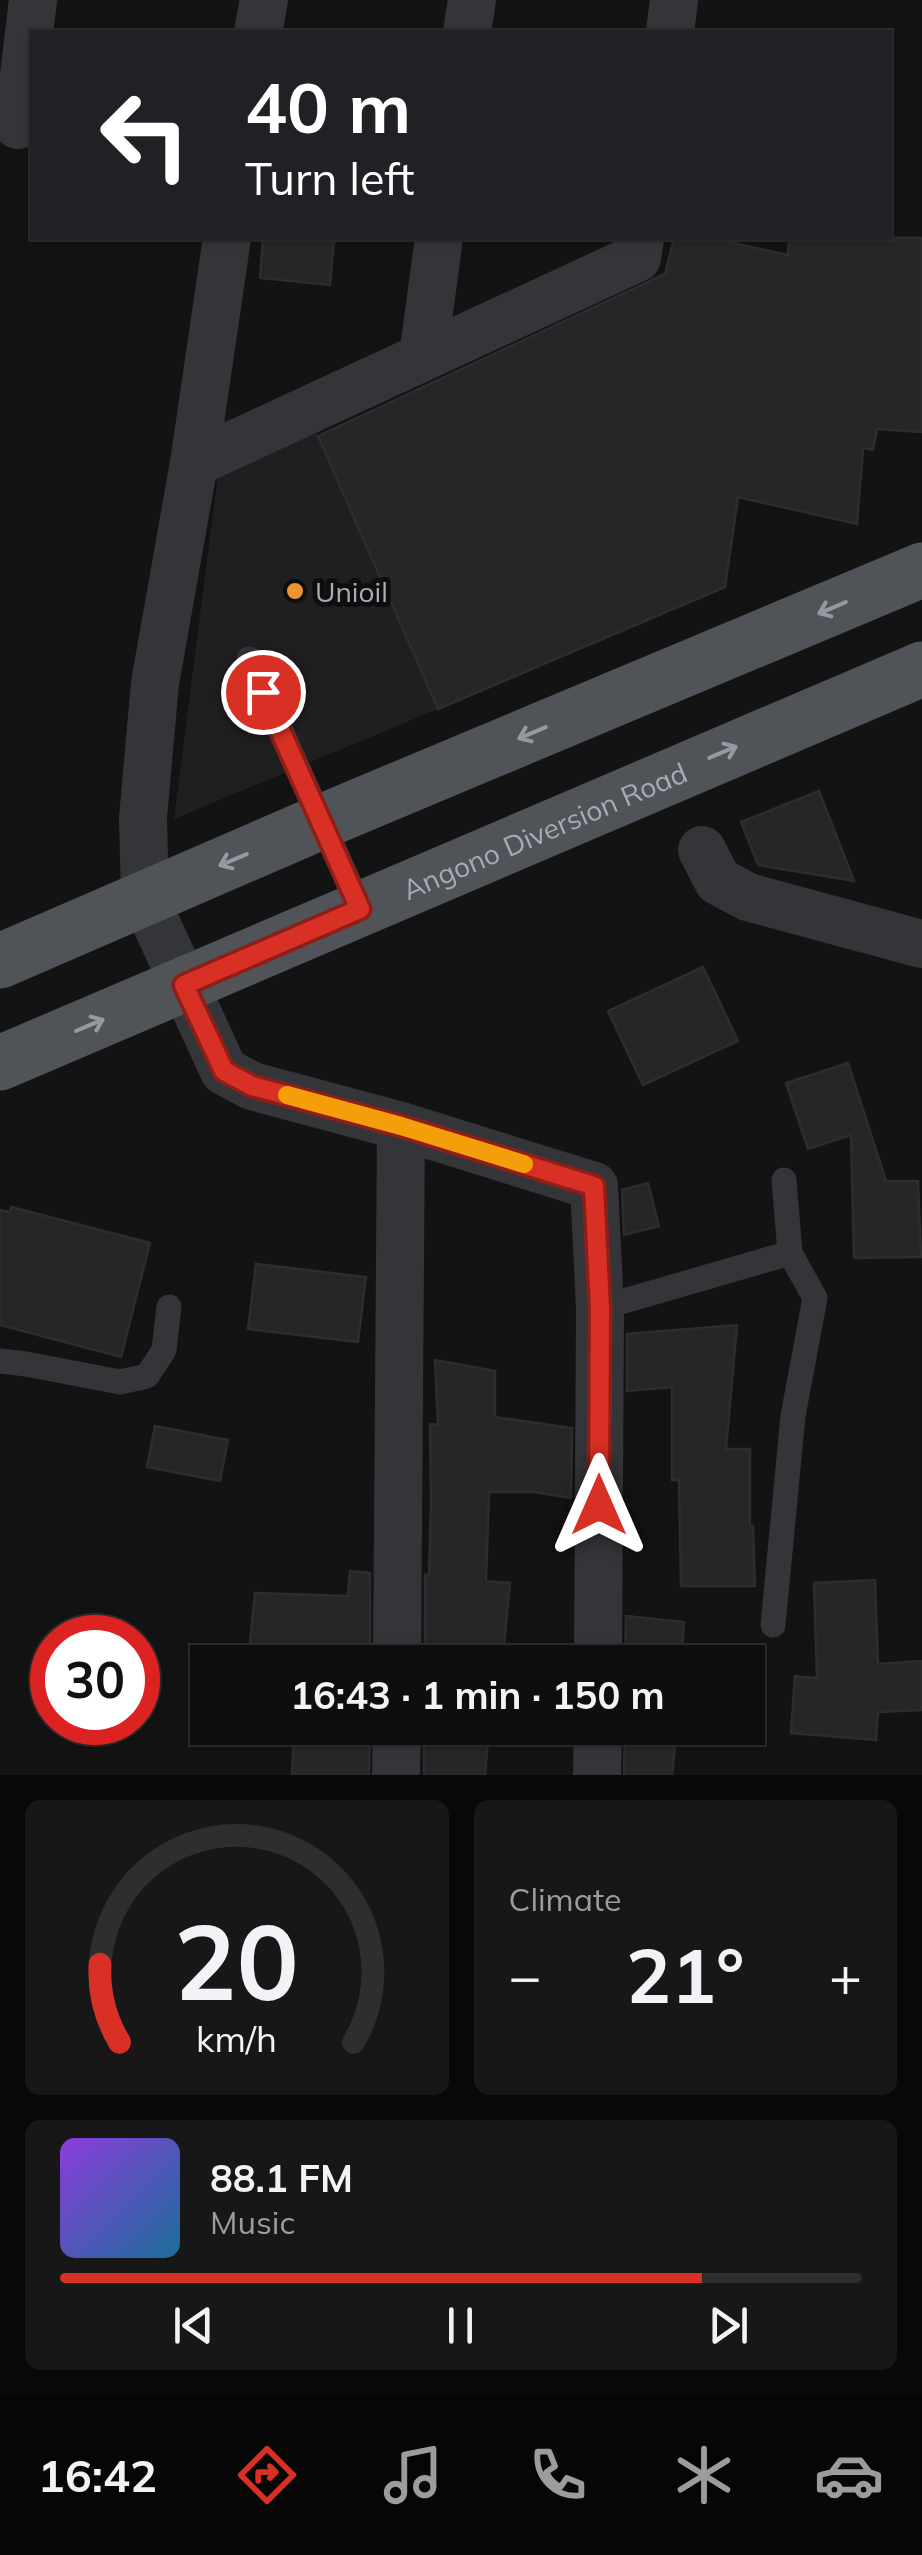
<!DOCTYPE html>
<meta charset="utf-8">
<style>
:root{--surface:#0e0e0f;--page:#171718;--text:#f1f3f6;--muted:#9b9c9e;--line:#2e2e2f;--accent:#d93025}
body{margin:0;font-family:Mulish,sans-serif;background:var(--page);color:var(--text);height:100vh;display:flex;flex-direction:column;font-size:38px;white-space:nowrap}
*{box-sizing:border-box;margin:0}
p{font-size:32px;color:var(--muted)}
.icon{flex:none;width:55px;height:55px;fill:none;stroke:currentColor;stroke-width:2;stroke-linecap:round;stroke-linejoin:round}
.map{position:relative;height:1775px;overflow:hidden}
.sheet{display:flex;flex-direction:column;gap:25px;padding:25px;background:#080808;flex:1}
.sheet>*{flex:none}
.hud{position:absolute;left:30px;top:30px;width:862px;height:210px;border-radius:0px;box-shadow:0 2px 8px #0004,0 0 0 2px var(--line);background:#202124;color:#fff;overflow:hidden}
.speed{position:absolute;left:30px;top:1615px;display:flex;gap:20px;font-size:50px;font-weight:700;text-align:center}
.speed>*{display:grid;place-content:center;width:130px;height:130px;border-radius:50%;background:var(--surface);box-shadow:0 2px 8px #0004,0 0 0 2px var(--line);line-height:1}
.speed .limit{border:15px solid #d22;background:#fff;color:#111}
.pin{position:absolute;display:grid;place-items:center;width:85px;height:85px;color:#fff;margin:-42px;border:5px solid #fff;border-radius:50%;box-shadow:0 2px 10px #0007}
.me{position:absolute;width:110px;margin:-55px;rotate:0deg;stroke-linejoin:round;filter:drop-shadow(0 0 8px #0008)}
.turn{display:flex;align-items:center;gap:35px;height:210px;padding:0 50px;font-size:45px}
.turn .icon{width:130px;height:130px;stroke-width:2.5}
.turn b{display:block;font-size:70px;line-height:85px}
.big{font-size:75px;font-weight:700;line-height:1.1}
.sheet .card{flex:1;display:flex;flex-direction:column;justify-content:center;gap:15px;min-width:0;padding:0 35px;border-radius:15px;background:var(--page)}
.sheet .dial{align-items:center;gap:0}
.dial svg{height:260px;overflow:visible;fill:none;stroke:var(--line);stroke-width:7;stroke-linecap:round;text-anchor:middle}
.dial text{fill:var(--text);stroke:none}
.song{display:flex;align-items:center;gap:30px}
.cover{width:120px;height:120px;border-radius:15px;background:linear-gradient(135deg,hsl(270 70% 55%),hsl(200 70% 35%))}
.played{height:10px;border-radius:5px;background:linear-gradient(90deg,var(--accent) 80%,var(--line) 80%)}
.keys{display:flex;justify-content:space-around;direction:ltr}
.heat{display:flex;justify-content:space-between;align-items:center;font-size:55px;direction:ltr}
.sheet .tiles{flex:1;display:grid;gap:25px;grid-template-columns:1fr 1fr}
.card:last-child{grid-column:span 2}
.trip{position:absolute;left:190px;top:1645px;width:575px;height:100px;border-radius:0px;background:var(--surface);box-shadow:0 2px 8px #0004,0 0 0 2px var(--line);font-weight:700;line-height:100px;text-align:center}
.tab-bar{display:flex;height:160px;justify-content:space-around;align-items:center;background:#060606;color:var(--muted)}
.tab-bar .icon{width:70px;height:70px}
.tab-bar .current{color:var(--accent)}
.tab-bar b{font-size:45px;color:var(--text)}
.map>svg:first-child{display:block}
.built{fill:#1f1f21}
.building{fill:#262628;stroke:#2d2d30;stroke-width:2.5}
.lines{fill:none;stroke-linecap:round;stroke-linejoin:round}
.lane{stroke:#343539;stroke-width:25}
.street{stroke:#343539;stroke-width:48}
.primary{stroke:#505358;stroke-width:55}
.oneway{stroke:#939aa2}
.route-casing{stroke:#8d1f18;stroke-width:25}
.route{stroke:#d93025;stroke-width:18}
.slow{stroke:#f59e0b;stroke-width:18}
.poi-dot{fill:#ef9530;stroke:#0e0e0f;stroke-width:4}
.labels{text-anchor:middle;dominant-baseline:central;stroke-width:10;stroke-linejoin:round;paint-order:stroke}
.poi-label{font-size:28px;fill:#a4acb5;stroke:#0e0e0f;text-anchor:start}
.street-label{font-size:28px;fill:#a4acb5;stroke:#0e0e0f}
</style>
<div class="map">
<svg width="922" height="1775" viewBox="0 0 922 1775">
<rect width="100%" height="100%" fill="#131314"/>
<path class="built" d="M317 433 438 709 174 819 218 474Z"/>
<g class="building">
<path d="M263 238H334L330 285 260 278Z"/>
<path d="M674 238H710L788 255 789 238H922V432L877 429 873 450 863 448 857 524 738 497 725 587 438 709 318 436 665 274Z"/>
<path d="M819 791 854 881 758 865 741 822Z"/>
<path d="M703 967 738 1041 643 1085 608 1011Z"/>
<path d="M848 1063 886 1181H918L921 1257 854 1258 851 1135 808 1149 786 1083Z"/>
<path d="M648 1183 659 1226 624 1235 622 1190Z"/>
<path d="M11 1207 150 1243 121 1357 0 1325V1210L10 1212Z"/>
<path d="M256 1264 366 1277 358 1342 248 1329Z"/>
<path d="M737 1325 726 1449H750V1526H753L755 1586H681L679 1480H672V1387L627 1391V1334Z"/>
<path d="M435 1360 495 1371V1417L572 1428 571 1498 534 1492H489L486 1581 510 1583 503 1655 425 1648V1575H429L431 1503 430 1424 438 1425Z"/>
<path d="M155 1426 228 1440 220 1481 147 1467Z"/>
<path d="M350 1571 370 1573V1662H248L255 1593 348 1596Z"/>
<path d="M875 1580 878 1664 922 1661V1710L878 1712 876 1740 791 1733 795 1676 817 1678 814 1583Z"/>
<path d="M626 1616 684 1622 681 1662H625Z"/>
<path d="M294 1728H370L369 1775H292Z"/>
<path d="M424 1728H489L485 1775H424Z"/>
<path d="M625 1728H677L672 1775H624Z"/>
</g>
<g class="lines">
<g class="lane">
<path d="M249 659 361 909"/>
<path d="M600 1308 790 1253"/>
<path d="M0 1361 26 1364 120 1382 147 1376 164 1350 169 1307"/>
<path d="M773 1625 793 1416 815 1298 790 1253 784 1180"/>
</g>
<g class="street">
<path d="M258 32 264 0"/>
<path d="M467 32 472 0"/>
<path d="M670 32 674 0"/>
<path d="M18 125 33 0"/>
<path d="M227 238 194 463 155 683 143 818 145 899 224 1071 252 1086 401 1126 594 1186 600 1308 598 1662"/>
<path d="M423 357 439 238"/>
<path d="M194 463 637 258 640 238"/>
<path d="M702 850 718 881 748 897 922 944"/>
<path d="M397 1662 401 1126"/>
<path d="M396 1775 397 1728"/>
<path d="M597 1775 598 1728"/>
</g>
<g class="primary">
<path d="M0 961 321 822 922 570"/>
<path id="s1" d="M0 1063 922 669"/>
</g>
</g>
<defs><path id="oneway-shaft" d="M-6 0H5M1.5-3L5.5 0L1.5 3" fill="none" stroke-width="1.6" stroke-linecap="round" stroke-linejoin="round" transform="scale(2.5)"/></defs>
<g class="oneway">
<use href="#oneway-shaft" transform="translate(832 608) rotate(157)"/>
<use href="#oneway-shaft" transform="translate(532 733) rotate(157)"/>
<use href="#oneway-shaft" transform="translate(723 752) rotate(-23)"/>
<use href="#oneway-shaft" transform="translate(233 860) rotate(157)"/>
<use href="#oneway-shaft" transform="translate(90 1025) rotate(-23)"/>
</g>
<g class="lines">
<defs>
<path id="route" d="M263 692 360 909 184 985 224 1071 252 1086 401 1126 594 1186 600 1308 599 1505"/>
</defs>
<use href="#route" class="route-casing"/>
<use href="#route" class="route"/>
<path class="slow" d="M287 1095 401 1126 524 1164"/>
</g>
<circle class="poi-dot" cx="295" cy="591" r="10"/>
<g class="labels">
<g class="poi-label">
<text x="315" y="591">Unioil</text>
</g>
<g class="street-label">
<text stroke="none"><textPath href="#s1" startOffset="592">Angono Diversion Road</textPath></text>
</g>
</g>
</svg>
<div class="speed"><div class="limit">30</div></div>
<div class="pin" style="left:263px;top:692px;background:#d93025"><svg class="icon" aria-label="arrive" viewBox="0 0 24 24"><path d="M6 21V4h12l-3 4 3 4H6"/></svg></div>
<svg class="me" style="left:599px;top:1505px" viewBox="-20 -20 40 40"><path d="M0-17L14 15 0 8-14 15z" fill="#d93025" stroke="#fff" stroke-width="4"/></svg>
<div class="trip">16:43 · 1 min · 150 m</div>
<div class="hud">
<div class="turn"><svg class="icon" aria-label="left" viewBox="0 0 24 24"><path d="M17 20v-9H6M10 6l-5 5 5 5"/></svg><div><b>40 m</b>Turn left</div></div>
</div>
</div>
<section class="sheet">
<div class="tiles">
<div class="card dial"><svg viewBox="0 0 100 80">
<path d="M14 69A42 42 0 1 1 86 69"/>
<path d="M14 69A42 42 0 0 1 8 45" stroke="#d93025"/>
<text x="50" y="56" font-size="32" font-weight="700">20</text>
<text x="50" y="72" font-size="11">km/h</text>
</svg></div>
<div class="card"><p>Climate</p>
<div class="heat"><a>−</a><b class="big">21°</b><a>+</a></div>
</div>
<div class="card">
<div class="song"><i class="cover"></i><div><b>88.1 FM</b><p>Music</p></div></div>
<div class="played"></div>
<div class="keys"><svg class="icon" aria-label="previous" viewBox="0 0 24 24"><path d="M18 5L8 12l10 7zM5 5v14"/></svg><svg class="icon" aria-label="pause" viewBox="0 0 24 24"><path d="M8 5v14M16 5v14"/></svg><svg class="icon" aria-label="next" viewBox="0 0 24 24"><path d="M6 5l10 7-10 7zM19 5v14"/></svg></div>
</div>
</div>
</section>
<nav class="tab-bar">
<b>16:42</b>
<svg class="icon current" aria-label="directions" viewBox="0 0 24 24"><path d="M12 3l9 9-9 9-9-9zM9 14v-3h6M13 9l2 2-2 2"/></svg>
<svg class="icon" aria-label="music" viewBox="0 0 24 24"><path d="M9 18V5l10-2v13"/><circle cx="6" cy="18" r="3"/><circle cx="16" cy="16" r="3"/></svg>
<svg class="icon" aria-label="phone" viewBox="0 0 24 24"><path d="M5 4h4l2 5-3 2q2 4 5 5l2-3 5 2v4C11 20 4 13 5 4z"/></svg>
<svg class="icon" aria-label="climate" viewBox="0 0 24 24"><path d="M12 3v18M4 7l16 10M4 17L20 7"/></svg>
<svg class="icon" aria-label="car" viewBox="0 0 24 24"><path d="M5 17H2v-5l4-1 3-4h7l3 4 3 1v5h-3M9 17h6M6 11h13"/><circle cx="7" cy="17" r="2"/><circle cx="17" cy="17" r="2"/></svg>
</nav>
